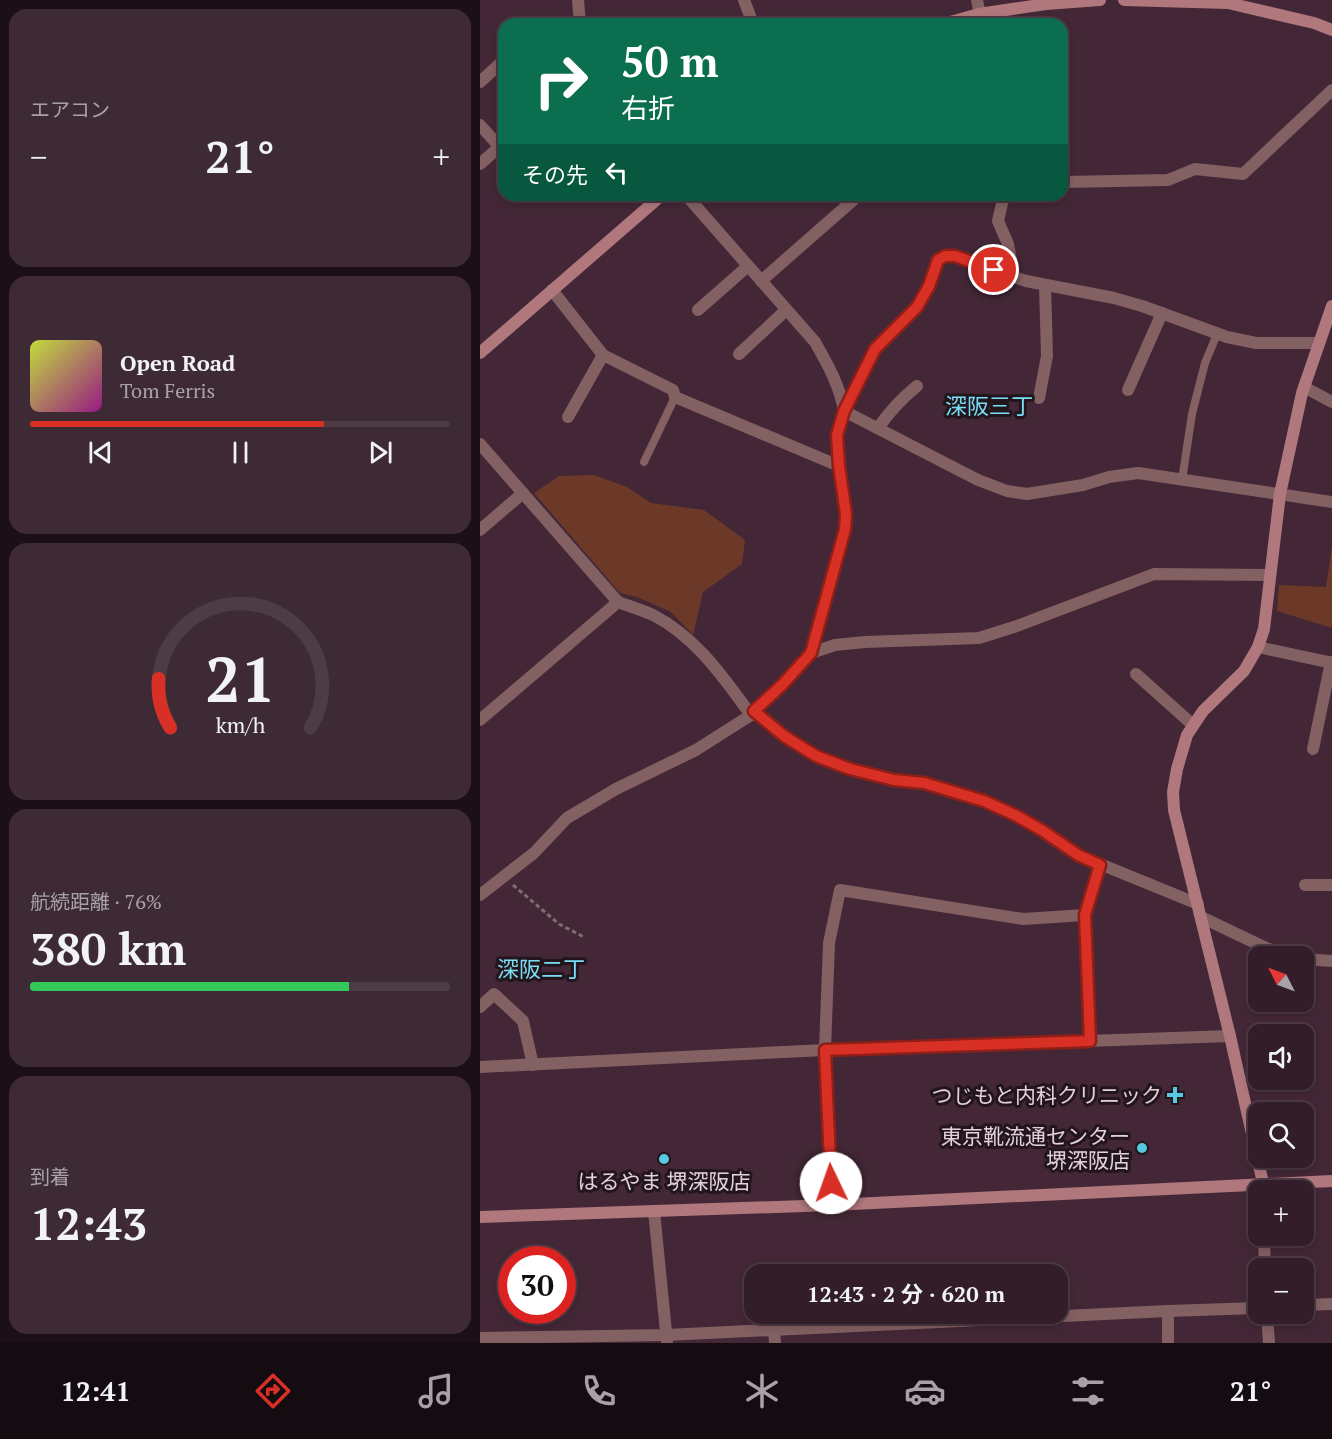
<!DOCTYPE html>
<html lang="ja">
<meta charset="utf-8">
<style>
:root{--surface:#321d28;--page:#3d2a34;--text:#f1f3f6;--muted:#a8a2a8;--line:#4d3b45;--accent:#d93025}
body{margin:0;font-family:"PT Serif","Noto Sans JP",serif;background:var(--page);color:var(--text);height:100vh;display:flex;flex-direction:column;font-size:22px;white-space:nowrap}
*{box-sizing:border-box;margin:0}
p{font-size:20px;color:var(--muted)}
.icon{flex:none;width:33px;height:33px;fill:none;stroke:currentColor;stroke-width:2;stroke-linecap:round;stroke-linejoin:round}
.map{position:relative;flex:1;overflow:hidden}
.drawer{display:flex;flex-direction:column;gap:9px;padding:9px;background:#1c1016;width:480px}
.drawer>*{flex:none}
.banner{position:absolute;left:18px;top:18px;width:570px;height:183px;border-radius:18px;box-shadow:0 3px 9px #0003,0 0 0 2px var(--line);background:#0b6e4f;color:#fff;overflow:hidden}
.needle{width:39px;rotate:312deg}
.controls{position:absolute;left:768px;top:946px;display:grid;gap:12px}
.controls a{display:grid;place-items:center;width:66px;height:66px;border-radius:12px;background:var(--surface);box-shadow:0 3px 9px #0003,0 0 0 2px var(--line);font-size:30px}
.speed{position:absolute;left:18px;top:1246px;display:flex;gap:12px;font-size:30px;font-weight:700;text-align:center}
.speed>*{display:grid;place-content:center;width:78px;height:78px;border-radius:50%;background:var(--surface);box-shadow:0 3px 9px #0003,0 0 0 2px var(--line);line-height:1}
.speed .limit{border:9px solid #d22;background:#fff;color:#111}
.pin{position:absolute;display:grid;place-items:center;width:51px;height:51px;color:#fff;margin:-26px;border:3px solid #fff;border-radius:50%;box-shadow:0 2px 6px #0007}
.me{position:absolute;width:66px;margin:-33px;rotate:357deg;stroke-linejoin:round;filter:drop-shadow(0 0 4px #0008)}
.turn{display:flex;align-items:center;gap:21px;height:126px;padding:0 24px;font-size:27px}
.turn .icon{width:78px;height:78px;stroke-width:2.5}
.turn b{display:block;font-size:42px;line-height:51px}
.then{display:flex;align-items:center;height:57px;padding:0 24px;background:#0003;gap:12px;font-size:22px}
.big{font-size:45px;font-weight:700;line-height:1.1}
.drawer .tile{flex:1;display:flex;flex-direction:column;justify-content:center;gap:9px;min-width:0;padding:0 21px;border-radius:18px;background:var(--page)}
.drawer .dial{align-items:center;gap:0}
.dial svg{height:156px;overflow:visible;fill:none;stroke:var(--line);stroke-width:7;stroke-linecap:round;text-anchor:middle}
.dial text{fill:var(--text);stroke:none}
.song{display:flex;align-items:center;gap:18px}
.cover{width:72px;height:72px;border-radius:9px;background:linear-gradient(135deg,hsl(70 70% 55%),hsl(310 70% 35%))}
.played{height:6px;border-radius:3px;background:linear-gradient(90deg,var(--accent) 70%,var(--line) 70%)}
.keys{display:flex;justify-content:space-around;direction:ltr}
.heat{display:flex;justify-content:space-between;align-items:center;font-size:33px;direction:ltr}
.charge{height:9px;border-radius:4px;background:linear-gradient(90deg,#34c759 76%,var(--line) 0)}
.trip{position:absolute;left:264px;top:1264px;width:324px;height:60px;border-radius:18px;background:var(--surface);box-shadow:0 3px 9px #0003,0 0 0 2px var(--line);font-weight:700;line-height:60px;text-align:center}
.tabs{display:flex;height:96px;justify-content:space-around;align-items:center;background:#140c10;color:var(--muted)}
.tabs .icon{width:42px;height:42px}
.tabs .current{color:var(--accent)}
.tabs b{font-size:27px;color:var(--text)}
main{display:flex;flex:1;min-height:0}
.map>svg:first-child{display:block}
.green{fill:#6c3928}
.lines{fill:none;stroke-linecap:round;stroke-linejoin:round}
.path{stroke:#816976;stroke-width:3;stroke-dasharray:4.5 3;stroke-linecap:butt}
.lane{stroke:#836062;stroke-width:8}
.street{stroke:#836062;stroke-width:12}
.secondary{stroke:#b0787d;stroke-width:12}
.route-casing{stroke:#8d1f18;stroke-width:15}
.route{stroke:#d93025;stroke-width:10}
.poi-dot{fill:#58c9e3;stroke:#22151b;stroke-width:2}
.labels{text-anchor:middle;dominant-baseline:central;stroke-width:6;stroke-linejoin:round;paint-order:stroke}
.poi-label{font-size:21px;fill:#e3d0da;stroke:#22151b;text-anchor:end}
.neighbourhood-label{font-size:22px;fill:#78ddf5;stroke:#22151b}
</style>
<main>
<section class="drawer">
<div class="tile"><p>エアコン</p>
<div class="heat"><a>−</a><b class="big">21°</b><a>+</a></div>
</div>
<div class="tile">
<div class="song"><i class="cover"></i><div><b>Open Road</b><p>Tom Ferris</p></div></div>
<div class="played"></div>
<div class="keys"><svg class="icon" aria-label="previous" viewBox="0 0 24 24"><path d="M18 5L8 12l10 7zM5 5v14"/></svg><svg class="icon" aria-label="pause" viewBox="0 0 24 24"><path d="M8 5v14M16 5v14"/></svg><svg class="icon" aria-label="next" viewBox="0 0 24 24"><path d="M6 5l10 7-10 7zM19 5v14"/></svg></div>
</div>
<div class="tile dial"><svg viewBox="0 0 100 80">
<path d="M14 69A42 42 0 1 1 86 69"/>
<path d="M14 69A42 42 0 0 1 8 44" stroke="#d93025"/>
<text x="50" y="56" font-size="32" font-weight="700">21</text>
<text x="50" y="72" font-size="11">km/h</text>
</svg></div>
<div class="tile"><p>航続距離 · 76%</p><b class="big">380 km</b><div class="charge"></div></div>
<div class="tile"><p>到着</p><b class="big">12:43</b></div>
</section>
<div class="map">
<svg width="852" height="1343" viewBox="0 0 852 1343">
<rect width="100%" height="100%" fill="#432736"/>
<g class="green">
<path d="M114 475 147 487 171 503 224 510 265 540 262 564 223 592 213 635 191 612 157 597 140 593 54 493 79 476Z"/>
<path d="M852 546V628L797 611 799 585 846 587Z"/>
</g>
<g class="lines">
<path class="path" d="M33 885 79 924 104 937"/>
<g class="lane">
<path d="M164 462 195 397"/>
<path d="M702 480 712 414 725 363 737 334"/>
</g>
<g class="street">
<path d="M98 0 100 24"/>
<path d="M264 0 273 24"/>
<path d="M497 0 502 24"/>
<path d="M0 82 24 60"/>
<path d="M0 125 20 147"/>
<path d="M0 164 24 143"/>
<path d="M582 182 688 180 715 169 763 174 852 90"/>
<path d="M206 195 335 342C348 365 360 386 364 411L498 480 527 491 547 494 603 485 629 477 658 473 852 502"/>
<path d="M524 195 518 221 528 244 534 277 546 281 634 298 662 306 747 337 776 343H839"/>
<path d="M281 281 379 195"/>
<path d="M72 290 123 355 193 390 195 397 359 466"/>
<path d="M218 310 268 266"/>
<path d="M259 354 306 310"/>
<path d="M824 387 852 402"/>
<path d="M648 390 682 313"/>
<path d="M559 398 567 356 565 285"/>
<path d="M88 417 123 355"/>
<path d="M398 428C409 412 421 399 437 386"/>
<path d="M0 444 138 602 0 720"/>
<path d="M0 530 43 493"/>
<path d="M138 602C149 606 162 610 173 615 216 637 243 677 271 715"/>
<path d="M778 647 852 663"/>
<path d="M331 653 365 529 366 514 359 466 357 436 364 411 395 349 437 307 449 286 458 260 465 256H475L534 277"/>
<path d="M656 674 713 725"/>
<path d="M274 711 304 736 336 756 370 769 414 780 443 783 504 801 537 816 563 831 598 855 718 904"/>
<path d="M833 749 851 662"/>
<path d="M825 885H852"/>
<path d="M0 895 54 853 87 818 136 789 216 750 271 715 303 684 331 653 355 645 385 642 499 638 537 626 674 574 790 575"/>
<path d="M721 917 786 948 811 957"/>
<path d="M824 959 852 961"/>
<path d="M0 1007 14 994 43 1021 53 1065"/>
<path d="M610 1041 605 915 620 865"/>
<path d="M0 1067 345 1050 750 1036"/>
<path d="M352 1205 345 1050 349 943 360 890 543 919 605 915"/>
<path d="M174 1211 187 1342"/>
<path d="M784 1236 785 1269"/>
<path d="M824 1305 852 1304"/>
<path d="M688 1311V1343"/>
<path d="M787 1314 789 1343"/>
<path d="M294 1331 295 1343"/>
<path d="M0 1338 186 1335 688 1311 778 1308"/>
</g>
<g class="secondary">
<path d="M644 0 748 3 834 23 852 30"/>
<path d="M463 24 499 14 566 4 620 0"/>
<path d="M0 353 182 195"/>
<path d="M783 1183 750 1036 694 810 693 792 697 769 707 735 723 711 764 671 778 647 784 629 800 494 822 393 852 306"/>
<path d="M0 1217 352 1205 852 1181"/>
</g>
</g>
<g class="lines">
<defs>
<path id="route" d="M351 1183 345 1050 610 1041 605 915 620 865 598 855 563 831 537 816 504 801 444 783 414 780 370 769 336 756 304 736 274 711 303 684 331 653 365 529 366 514 359 466 357 435 364 411 395 349 437 307 449 286 458 260 465 256H475L514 270"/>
</defs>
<use href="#route" class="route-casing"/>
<use href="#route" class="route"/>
</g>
<g class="poi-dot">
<path d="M692 1086h6v6h6v6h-6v6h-6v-6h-6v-6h6z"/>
<circle cx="662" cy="1148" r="6"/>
<circle cx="184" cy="1159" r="6"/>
</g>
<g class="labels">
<g class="poi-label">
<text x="682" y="1095">つじもと内科クリニック</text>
<text x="650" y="1136">東京靴流通センター<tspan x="650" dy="24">堺深阪店</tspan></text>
<text x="184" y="1181" text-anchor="middle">はるやま 堺深阪店</text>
</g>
<g class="neighbourhood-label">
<text x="509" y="405">深阪三丁</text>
<text x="61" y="968">深阪二丁</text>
</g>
</g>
</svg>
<div class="controls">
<a><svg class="needle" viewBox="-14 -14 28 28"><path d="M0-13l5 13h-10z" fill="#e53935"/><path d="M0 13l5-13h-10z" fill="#a8a2a8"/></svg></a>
<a><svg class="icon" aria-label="sound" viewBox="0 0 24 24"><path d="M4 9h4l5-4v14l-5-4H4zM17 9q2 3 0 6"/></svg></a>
<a><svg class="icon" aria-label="search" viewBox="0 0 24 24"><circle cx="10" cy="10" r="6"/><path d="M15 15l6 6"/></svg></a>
<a>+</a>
<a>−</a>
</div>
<div class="speed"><div class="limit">30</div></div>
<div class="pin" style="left:514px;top:270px;background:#d93025"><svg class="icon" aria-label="arrive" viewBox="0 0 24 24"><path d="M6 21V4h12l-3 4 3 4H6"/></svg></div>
<svg class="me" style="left:351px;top:1183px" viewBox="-20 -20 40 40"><circle r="19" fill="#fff"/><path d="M0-13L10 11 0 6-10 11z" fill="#d93025"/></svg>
<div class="trip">12:43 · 2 分 · 620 m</div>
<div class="banner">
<div class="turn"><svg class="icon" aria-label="right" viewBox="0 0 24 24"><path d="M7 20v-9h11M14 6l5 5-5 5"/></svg><div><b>50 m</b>右折</div></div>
<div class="then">その先<svg class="icon" aria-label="left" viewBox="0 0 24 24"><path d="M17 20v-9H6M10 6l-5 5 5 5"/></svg></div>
</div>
</div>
</main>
<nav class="tabs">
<b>12:41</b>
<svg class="icon current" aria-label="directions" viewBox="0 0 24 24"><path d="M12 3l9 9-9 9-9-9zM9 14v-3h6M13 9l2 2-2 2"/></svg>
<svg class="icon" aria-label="music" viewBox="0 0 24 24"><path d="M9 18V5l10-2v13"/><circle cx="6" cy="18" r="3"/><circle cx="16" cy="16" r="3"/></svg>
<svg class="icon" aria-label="phone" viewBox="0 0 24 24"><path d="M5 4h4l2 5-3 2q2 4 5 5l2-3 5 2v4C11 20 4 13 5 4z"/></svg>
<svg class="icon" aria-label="climate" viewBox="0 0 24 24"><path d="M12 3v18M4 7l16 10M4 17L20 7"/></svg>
<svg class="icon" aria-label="car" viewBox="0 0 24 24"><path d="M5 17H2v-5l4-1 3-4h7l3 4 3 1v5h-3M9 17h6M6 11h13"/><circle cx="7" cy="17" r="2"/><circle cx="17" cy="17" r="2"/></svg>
<svg class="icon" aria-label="filters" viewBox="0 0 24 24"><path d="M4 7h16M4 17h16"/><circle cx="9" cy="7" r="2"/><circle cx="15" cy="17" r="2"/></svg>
<b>21°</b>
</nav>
